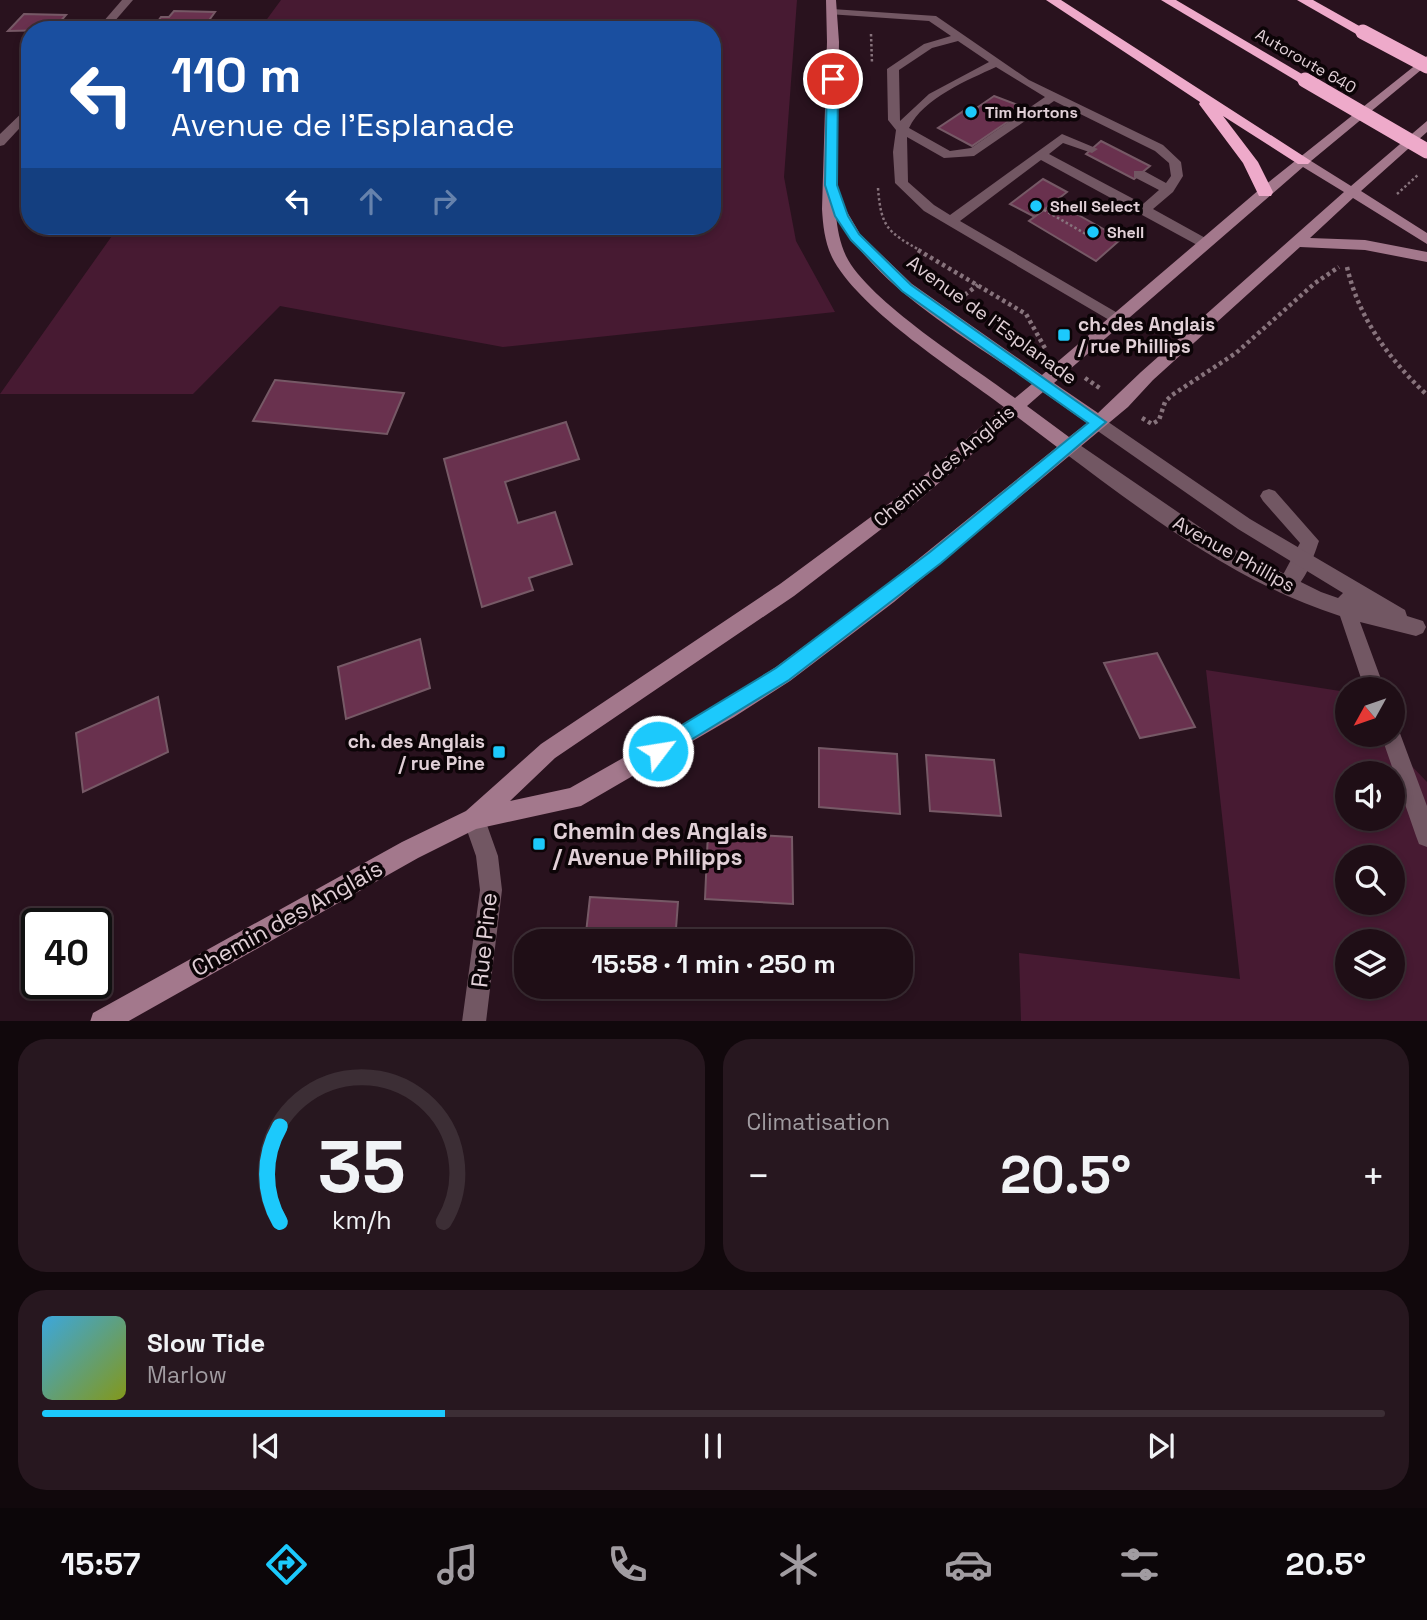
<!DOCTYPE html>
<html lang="fr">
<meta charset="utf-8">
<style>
:root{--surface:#1f0e16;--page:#27171f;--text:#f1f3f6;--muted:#a19ca1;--line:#3c2e35;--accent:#1cc9fc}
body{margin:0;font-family:"Space Grotesk",sans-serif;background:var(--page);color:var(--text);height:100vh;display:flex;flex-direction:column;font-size:26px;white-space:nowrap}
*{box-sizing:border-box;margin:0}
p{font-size:23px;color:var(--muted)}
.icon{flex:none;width:38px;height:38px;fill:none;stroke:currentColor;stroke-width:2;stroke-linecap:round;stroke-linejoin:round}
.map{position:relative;height:1021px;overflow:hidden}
.drawer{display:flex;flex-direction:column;gap:18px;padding:18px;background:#11080c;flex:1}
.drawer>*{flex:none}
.banner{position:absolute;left:21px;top:21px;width:700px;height:214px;border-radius:28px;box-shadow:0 4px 10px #0003,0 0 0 2px var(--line);background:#1a4fa0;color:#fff;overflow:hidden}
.needle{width:46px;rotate:230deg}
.controls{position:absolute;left:1335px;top:677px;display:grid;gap:14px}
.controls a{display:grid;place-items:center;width:70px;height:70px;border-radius:50%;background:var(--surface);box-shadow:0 4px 10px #0003,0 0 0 2px var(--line);font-size:35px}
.speed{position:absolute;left:21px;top:908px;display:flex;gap:14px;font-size:35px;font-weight:700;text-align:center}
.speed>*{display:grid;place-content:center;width:91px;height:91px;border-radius:50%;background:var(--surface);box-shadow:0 4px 10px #0003,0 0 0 2px var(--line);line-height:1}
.speed .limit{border:4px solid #111;border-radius:10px;background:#fff;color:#111}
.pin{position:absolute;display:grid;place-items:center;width:60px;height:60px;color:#fff;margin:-30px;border:4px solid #fff;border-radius:50%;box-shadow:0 2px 7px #0007}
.me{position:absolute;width:77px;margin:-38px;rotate:59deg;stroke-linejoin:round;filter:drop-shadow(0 0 5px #0008)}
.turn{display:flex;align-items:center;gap:24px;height:147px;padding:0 35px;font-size:32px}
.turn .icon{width:91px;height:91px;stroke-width:2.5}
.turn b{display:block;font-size:49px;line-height:60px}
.lanes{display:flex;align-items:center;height:66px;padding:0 35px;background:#0003;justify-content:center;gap:35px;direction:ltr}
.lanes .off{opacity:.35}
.big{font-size:52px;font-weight:700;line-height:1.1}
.drawer .tile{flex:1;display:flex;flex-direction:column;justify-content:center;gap:10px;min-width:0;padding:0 24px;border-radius:28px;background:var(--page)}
.drawer .dial{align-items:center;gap:0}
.dial svg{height:182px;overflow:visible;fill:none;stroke:var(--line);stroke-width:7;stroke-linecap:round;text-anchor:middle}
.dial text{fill:var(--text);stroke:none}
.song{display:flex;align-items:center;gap:21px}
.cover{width:84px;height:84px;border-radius:10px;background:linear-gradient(135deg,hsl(200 70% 55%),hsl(70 70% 35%))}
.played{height:7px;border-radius:4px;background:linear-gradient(90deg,var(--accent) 30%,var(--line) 30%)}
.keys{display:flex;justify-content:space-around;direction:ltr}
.heat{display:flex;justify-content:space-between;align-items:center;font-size:38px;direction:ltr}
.drawer .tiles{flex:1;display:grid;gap:18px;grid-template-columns:1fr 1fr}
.tile:last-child{grid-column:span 2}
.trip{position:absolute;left:514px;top:929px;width:399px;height:70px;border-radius:28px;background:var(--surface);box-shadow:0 4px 10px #0003,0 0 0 2px var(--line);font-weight:700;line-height:70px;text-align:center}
.menu{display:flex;height:112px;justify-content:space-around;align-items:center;background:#0c0609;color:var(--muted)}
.menu .icon{width:49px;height:49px}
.menu .current{color:var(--accent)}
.menu b{font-size:32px;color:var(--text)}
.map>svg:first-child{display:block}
.green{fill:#471a32;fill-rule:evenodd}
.building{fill:#69314e;stroke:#765966;stroke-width:2}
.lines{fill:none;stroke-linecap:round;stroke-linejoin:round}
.path-far1{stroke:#87737c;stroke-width:2.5;stroke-dasharray:2.5 2.5;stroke-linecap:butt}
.path{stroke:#87737c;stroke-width:4.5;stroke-dasharray:3.5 3.5;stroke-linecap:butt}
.lane{fill:#725763;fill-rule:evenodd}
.street{fill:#725763;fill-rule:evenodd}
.secondary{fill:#a3788c;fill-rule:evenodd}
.highway{fill:#eeaaca;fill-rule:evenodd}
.highway-bridge{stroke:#eeaaca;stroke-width:15}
.route{fill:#1cc9fc;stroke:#1283a4;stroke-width:2}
.poi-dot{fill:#1cc9fc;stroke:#0c0407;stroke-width:2.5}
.labels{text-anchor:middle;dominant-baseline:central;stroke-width:7;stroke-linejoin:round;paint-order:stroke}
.far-street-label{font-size:16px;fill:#e1d0d7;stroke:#0c0407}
.far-poi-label{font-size:16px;font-weight:bold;fill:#e1d0d7;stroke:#0c0407;text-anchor:start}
.street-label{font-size:19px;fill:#e1d0d7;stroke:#0c0407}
.poi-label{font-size:19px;font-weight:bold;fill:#e1d0d7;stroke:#0c0407;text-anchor:start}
.near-poi-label{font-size:23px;font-weight:bold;fill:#e1d0d7;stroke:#0c0407;text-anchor:start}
.near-street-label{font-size:23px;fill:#e1d0d7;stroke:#0c0407}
</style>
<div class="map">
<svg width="1427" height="1022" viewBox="0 0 1427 1022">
<rect width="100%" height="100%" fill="#29121e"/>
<g class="green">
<path d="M281 0H797L784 177 796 241 835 312 503 347 280 306 193 394H0L119 226H712V30H259Z"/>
<path d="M1206 670 1340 691 1347 699 1348 735H1382L1427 782V1021H1021L1019 953 1240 979ZM1348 774H1393V819H1348ZM1348 858H1393V903H1348ZM1348 942H1393V987H1348Z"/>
</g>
<g class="building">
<path d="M174 11 215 12 202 30H160L164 25 156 24 161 17H169Z"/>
<path d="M24 14 66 15 53 30 8 31Z"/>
<path d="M994 96 1018 105 1019 114 972 146 938 128 968 108 978 107Z"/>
<path d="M1101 141 1150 166 1134 179 1086 154Z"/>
<path d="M1043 179 1067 192 1035 217 1010 204Z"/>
<path d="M1055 202 1073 212 1121 239 1096 261 1029 221Z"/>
<path d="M275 380 404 393 387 434 253 421Z"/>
<path d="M566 422 579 459 505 482 518 523 555 512 572 564 529 578 533 590 482 607 444 459Z"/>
<path d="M420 639 430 688 346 719 338 667Z"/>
<path d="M1157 653 1195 727 1140 738 1104 663Z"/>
<path d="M158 697 168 752 83 792 76 733Z"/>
<path d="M819 748 897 754 900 814 819 807Z"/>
<path d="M926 755 994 760 1001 816 930 811Z"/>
<path d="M708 832 792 837 793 904 705 899Z"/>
<path d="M590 897 678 902 675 942H585Z"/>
</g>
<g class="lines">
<g class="path-far1">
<path d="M871 34 872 63"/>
<path d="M878 188C881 228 888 232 921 251"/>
<path d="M1397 194 1419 174"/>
<path d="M1044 210 1093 238"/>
</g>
<g class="path">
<path d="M918 250 1026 314 1046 350"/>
<path d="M1347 267C1359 319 1389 359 1427 395"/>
<path d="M959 299 978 285"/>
<path d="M1085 378 1101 389"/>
<path d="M1142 418 1152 424 1159 420 1165 402 1172 395 1236 353 1315 283 1339 267"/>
</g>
<g class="lane">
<path d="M832 9 936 16 1029 80 1163 145 1181 162 1183 176 1173 192 1153 209 1209 240V246H1199L1041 160 960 221 1121 315 1123 319 1116 324 924 211 895 183 893 152 896 130 888 120 887 69 924 44 951 36 929 21 828 14 827 12ZM958 41 989 62 929 94 900 121 899 70 932 48ZM996 67 1045 97 971 148 950 151 909 128C923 98 968 80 996 67ZM1054 101 1155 151 1169 163 1171 176 1166 183 1144 171H1134V177L1159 190 1143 204 1049 154 1063 143 1092 153 1098 149 1062 134 950 215 934 205 908 182 907 137 944 158 974 156Z"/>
<path d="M1269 489 1275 491 1319 541C1313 558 1304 588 1286 594L1279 592 1277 586 1300 543 1263 501 1260 496 1263 491Z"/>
</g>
<g class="street">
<path d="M122 0H133L107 30H96Z"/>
<path d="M30 105V117L4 145 0 146V134Z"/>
<path d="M1098 415 1250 519 1405 610 1407 616 1423 621 1426 627 1423 633 1416 636 1360 622 1385 690H1365L1340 616C1236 583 1148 515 1062 451L1060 446 1062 441H1074L1226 545 1321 592 1338 598 1343 593 1238 529 1092 427 1090 422Z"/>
<path d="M1393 726 1398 728 1427 806V847L1419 844 1416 836 1381 735H1393Z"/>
<path d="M474 808 482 811 498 856 502 890 486 1022H462L480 890 476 856 463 819 466 811Z"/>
</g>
<path class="secondary" d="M826 0H836L839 42 836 193 860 234 912 284 1042 375 1260 189 1427 56V65L1311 161 1351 186 1427 121V132L1361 191 1427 233V244L1353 198 1310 238 1365 240 1427 252V262L1365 250 1300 247 1153 380 1128 407 894 602 790 681 734 717 581 806 476 829 418 858 127 1022H90L93 1013 402 842 466 811 541 744 780 584 906 491 1004 407C955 370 864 313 834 261 825 245 823 226 822 209L827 42ZM1303 167 1344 192 1141 372 1098 413 1054 383ZM836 214C875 288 965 336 1032 384L1015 398C972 366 868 301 846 256 840 243 837 228 836 214ZM1043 392 1087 423 1069 437 1027 406ZM1016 416 1057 447 880 590 776 667 720 703 570 788 510 801 555 758 794 596 918 501Z"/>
<g class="highway">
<path d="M1046 0H1061L1311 161 1308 164H1298L1223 116 1258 162 1273 192 1271 196H1259L1243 163 1199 104 1200 102Z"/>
<path d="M1161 0H1176L1312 80 1300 83Z"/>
<path d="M1297 0H1313L1370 32 1358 35Z"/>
</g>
<g class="highway-bridge">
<path d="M1363 32 1427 66"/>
<path d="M1305 80 1427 151"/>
</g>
</g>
<path class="route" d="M833 76 838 79 837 185 848 216 859 234 911 285 1106 422 941 563 789 680 658 760 651 758 649 751 651 744 776 668 930 552 1088 423 902 291 851 240 835 216 825 185 827 79Z"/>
<g class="poi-dot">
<circle cx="971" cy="112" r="7"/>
<circle cx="1036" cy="206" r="7"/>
<circle cx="1093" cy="232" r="7"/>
<rect x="1057" y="328" width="14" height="14" rx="3.5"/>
<rect x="492" y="745" width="14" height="14" rx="3.5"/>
<rect x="532" y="837" width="14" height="14" rx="3.5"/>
</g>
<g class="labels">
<g class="far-street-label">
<text transform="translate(1306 61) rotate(30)">Autoroute 640</text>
</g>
<g class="far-poi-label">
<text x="985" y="112">Tim Hortons</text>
<text x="1050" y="206">Shell Select</text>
<text x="1107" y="232">Shell</text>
</g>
<g class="street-label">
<text transform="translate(992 320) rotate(36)">Avenue de l'Esplanade</text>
<text transform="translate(944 466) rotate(-40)">Chemin des Anglais</text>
<text transform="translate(1234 554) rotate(29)">Avenue Phillips</text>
</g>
<g class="poi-label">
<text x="1078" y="324">ch. des Anglais<tspan x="1078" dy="22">/ rue Phillips</tspan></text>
<text x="485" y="741" text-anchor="end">ch. des Anglais<tspan x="485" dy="22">/ rue Pine</tspan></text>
</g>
<g class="near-poi-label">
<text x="553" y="831">Chemin des Anglais<tspan x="553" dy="26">/ Avenue Philipps</tspan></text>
</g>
<g class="near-street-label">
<text transform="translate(287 918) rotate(-29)">Chemin des Anglais</text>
<text transform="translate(484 940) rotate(-84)">Rue Pine</text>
</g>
</g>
</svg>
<div class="controls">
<a><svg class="needle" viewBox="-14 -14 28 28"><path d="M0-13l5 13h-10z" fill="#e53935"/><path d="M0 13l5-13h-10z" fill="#a19ca1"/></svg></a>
<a><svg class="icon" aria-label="sound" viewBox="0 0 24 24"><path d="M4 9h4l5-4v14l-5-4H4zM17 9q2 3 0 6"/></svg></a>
<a><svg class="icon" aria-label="search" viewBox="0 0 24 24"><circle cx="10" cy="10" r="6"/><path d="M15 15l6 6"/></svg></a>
<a><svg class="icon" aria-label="layers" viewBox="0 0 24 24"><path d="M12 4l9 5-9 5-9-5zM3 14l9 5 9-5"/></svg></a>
</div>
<div class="speed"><div class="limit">40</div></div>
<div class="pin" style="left:833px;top:79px;background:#d93025"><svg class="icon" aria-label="arrive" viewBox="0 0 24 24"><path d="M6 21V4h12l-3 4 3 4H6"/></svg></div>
<svg class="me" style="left:658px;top:751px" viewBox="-20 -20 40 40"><circle r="17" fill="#1cc9fc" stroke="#fff" stroke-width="3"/><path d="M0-11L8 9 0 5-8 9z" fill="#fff"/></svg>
<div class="trip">15:58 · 1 min · 250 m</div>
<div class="banner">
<div class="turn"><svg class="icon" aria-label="left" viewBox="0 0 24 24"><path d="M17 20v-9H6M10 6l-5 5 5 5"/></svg><div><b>110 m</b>Avenue de l'Esplanade</div></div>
<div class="lanes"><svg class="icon" aria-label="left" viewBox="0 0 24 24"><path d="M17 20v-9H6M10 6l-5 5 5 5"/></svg><svg class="icon off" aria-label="ahead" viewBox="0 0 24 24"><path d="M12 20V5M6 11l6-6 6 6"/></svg><svg class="icon off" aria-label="right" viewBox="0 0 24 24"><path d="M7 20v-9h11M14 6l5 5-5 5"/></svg></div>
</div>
</div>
<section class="drawer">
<div class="tiles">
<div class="tile dial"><svg viewBox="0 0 100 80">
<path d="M14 69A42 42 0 1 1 86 69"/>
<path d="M14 69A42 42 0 0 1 14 27" stroke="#1cc9fc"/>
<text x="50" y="56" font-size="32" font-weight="700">35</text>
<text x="50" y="72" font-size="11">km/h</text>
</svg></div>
<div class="tile"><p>Climatisation</p>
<div class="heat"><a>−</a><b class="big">20.5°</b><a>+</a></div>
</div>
<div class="tile">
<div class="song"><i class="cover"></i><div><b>Slow Tide</b><p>Marlow</p></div></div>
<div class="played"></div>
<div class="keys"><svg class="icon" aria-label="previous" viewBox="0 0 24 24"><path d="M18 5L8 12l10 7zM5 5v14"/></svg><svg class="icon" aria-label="pause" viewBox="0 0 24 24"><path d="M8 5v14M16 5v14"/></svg><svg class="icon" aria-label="next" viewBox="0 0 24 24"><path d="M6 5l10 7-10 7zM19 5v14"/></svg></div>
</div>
</div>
</section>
<nav class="menu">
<b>15:57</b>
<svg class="icon current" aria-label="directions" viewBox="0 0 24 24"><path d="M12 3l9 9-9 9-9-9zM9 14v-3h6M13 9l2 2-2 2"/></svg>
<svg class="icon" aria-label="music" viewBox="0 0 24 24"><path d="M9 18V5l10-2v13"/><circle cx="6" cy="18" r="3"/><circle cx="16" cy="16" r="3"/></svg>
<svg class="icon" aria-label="phone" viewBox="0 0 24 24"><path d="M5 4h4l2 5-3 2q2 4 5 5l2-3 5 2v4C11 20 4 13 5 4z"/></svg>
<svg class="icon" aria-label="climate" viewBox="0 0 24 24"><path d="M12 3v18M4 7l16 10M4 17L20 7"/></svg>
<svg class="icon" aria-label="car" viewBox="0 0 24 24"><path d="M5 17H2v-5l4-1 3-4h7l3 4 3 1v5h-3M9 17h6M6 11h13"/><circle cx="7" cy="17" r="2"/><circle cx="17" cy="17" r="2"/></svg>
<svg class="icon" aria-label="filters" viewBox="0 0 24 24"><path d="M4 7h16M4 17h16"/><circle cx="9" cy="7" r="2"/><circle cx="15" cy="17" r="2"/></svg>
<b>20.5°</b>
</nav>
